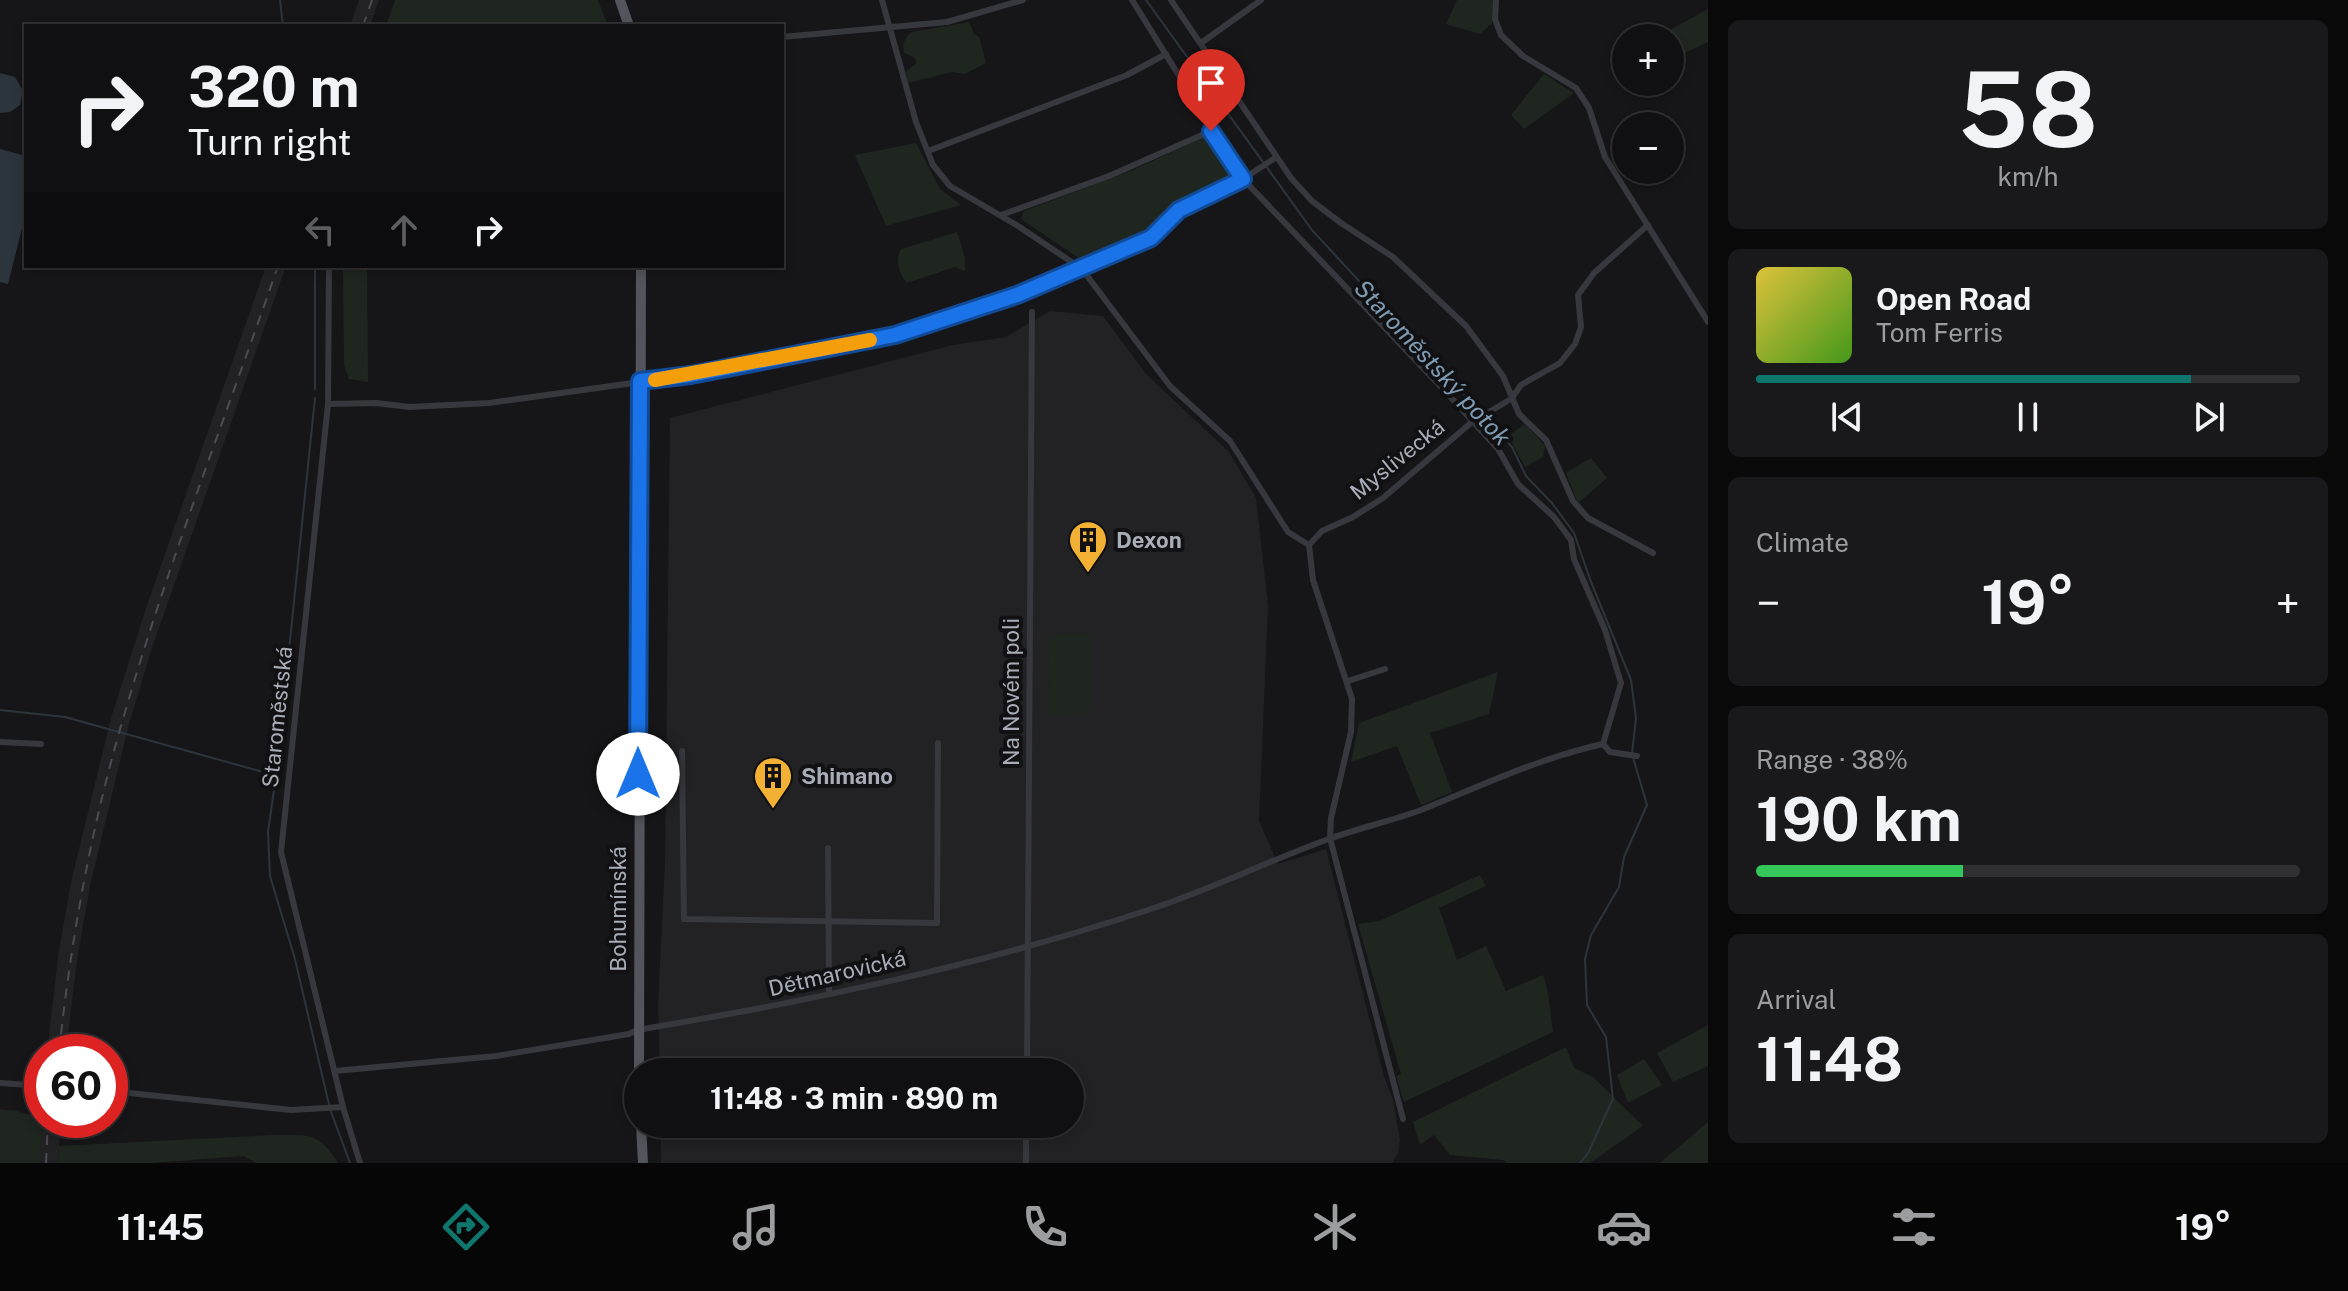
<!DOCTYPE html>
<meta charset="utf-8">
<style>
:root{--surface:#101012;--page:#19191b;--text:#f1f3f6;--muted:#9c9d9f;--line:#303032;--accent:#0f766e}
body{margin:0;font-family:"Public Sans",sans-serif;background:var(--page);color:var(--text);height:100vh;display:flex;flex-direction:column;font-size:30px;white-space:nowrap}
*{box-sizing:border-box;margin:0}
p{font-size:26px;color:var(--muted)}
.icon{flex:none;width:44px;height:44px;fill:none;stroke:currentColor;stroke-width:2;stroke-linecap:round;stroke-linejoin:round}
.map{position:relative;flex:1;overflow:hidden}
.panel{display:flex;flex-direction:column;gap:20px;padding:20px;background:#09090a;width:640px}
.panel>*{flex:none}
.hud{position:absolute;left:24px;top:24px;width:760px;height:244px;border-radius:0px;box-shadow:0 4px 12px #0003,0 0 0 2px var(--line);background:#101012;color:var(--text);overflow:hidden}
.fabs{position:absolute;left:1612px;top:24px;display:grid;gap:16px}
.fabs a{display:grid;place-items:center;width:72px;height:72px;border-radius:50%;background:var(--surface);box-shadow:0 4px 12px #0003,0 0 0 2px var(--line);font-size:40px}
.speed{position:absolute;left:24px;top:1034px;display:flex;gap:16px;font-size:40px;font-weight:700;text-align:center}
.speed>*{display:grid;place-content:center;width:104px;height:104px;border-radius:50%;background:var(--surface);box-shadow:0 4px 12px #0003,0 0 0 2px var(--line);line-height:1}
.speed .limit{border:12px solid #d22;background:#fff;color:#111}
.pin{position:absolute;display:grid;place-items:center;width:68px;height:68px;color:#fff;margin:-82px -34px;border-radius:50% 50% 50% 0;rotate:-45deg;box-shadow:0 0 8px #0007}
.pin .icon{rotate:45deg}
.me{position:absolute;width:88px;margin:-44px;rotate:0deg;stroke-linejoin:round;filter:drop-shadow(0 0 6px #0008)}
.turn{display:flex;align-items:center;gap:28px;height:168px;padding:0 32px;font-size:36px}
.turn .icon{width:104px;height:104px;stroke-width:2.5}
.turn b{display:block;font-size:56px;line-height:68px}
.lanes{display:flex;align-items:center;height:76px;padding:0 32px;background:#0003;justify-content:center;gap:40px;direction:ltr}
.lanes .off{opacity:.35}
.big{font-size:60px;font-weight:700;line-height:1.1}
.panel .tile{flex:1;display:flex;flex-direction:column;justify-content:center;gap:12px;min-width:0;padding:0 28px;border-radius:12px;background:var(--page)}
.panel .dial{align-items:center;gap:0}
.dial b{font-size:104px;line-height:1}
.song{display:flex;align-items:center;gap:24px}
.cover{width:96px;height:96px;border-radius:12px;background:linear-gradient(135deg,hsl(50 70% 55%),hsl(100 70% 35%))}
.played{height:8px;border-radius:4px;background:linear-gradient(90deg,var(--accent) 80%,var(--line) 80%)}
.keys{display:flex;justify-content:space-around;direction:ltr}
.heat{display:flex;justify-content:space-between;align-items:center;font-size:44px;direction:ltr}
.charge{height:12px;border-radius:6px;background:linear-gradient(90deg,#34c759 38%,var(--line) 0)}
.trip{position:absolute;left:624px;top:1058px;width:460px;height:80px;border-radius:40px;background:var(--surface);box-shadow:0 4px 12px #0003,0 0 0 2px var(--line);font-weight:700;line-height:80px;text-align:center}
.menu{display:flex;height:128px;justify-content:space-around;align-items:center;background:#060607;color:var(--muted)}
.menu .icon{width:56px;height:56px}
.menu .active{color:var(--accent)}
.menu b{font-size:36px;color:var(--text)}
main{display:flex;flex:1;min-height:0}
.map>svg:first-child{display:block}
.built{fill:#222225}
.green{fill:#1e261f}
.water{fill:#2c353c}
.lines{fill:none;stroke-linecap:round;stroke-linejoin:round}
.stream{stroke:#2c353c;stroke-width:2}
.minor{stroke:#37383d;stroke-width:6}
.primary{stroke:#53555c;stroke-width:10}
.rail{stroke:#4a4c52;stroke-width:2;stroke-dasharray:10 8;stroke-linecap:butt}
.route-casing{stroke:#114b97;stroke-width:20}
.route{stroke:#1a73e8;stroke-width:14}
.slow{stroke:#f59e0b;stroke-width:14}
.labels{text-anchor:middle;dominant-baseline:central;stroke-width:8;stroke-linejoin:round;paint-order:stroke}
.street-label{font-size:22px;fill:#a8adb8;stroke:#111113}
.poi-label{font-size:22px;font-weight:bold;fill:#a8adb8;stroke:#111113;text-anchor:start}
.water-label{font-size:24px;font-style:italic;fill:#7f9bb3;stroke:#111113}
</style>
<main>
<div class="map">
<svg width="1708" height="1163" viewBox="0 0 1708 1163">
<rect width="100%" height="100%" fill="#161618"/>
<g class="built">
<path d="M359 0H379L370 26H350Z"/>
<path d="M266 266H286L152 648 129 724 90 886 77 960 66 1052H47L58 957 71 882 111 718 147 605Z"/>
<path d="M1050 311 1103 316 1146 374 1229 452 1256 498 1268 605 1259 821 1278 864 1326 849 1384 1076 1393 1100 1400 1140 1398 1153 1392 1163H661V1124H1070V1072H660L658 1003 665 863 670 418 953 345 1006 337Z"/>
<path d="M42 1111V1120H61L58 1163H39Z"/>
</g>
<g class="green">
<path d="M395 0H598L608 26H386Z"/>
<path d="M1457 0H1493L1492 23 1480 34 1446 24Z"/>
<path d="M1708 9V42L1674 58 1670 51V38H1662L1661 35Z"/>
<path d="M969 22 974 34 979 37 986 63 965 74 952 72 908 83 906 71 917 63 914 57 904 53C902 43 904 39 912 32Z"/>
<path d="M1544 74 1574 93 1524 129 1511 115Z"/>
<path d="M1209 135 1235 178 1172 209 1134 240 1083 261 1021 219 1024 211 1133 170Z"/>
<path d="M916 143 940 189 961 205 886 226 855 155Z"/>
<path d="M957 232 965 258V271L955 267 907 283C899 275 895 258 901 249Z"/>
<path d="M343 266H367L368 382 349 379 344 365Z"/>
<path d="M1525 424 1545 446 1543 457 1525 467 1508 436Z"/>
<path d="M1591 458 1607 478 1578 503 1566 473Z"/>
<path d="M1049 634H1091V709H1087L1086 715H1048Z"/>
<path d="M1498 672 1489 714 1430 733 1452 792 1421 805 1397 746 1351 762 1359 723Z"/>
<path d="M1480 875 1486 886 1439 908 1457 960 1486 946 1506 991 1543 975C1550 995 1550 1012 1553 1032L1404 1102 1396 1076 1401 1074 1358 924 1379 921Z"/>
<path d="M1708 1025V1066L1673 1082 1657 1053Z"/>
<path d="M1566 1047 1574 1068 1593 1077 1643 1126 1590 1163H1507L1504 1160 1450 1155 1434 1135 1420 1145 1413 1122Z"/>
<path d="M1644 1059 1662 1085 1628 1103 1617 1075Z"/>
<path d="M0 1109 16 1111 42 1118 40 1163H0Z"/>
<path d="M1708 1122V1163H1660Z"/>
<path d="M275 1135C309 1135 319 1132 338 1163H256L244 1156 151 1163H58L59 1146Z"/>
</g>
<g class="water">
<path d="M0 73 15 77 23 91 20 105 10 112 0 113Z"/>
<path d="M0 149 26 156V212L8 284 0 282Z"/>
</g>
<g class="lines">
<g class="stream">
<path d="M280 0 283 26"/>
<path d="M1146 0 1312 230 1512 447 1526 476 1552 503 1574 533 1591 582 1631 680 1636 718 1632 754 1647 805 1624 857 1619 887 1591 935 1585 959 1587 1005 1606 1037 1613 1099 1588 1153 1580 1163"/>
<path d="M315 266V389"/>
<path d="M315 398 276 776 268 832 270 876 295 959 330 1109 350 1163"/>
<path d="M0 710 65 717 274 775"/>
</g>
<g class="minor">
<path d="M882 0 916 122 933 165 950 186 1018 226 1082 269 1170 386 1230 441 1288 532 1309 545"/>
<path d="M1132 0 1243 179 1444 390 1498 449 1518 484 1554 517 1571 540 1574 559 1605 630 1621 683 1603 744"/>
<path d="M1171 0 1291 178 1312 201 1341 223 1393 257 1466 326 1503 376 1519 414 1546 440 1573 501 1588 518 1653 553"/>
<path d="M1496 0 1495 19 1501 35 1523 56 1576 88 1589 108 1605 157 1708 322"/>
<path d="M782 37 947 22 1023 0"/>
<path d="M1201 43 1261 0"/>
<path d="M928 151 1127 75 1166 54"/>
<path d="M1001 215 1109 176 1211 131"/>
<path d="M329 266 328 404 281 852 343 1107 360 1163"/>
<path d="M328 404 376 403 410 407 489 403 691 375 895 335 1017 295 1151 238 1179 210 1243 179 1275 158"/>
<path d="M1348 681 1385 669"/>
<path d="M0 742 41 744"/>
<path d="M1603 744 1610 752 1637 756"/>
<path d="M682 751 684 919 937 923 938 743"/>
<path d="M828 848 829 994"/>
<path d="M335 1071 496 1056 629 1034 637 1030C812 1001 986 964 1154 908 1214 888 1270 860 1329 839 1359 828 1391 821 1421 810 1481 786 1539 758 1603 744"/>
<path d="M1027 1072 1032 312"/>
<path d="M0 1083 42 1086"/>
<path d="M110 1091 291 1110 343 1107"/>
<path d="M1403 1119 1330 838 1331 818 1351 732 1352 699 1313 580 1309 545 1322 531 1353 517 1383 498 1472 422 1511 399 1521 385 1560 363 1575 344 1581 327 1578 295 1594 273 1648 225"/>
<path d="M1026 1163V1124"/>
</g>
<g class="primary">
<path d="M620 0 629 26"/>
<path d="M639 1072 641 266"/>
<path d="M641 1124 643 1163"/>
</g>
<g class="rail">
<path d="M363 26 372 0"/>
<path d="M59 1052C71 939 91 828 123 719 167 566 226 416 278 266"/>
<path d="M46 1163 48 1120"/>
</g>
</g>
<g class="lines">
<defs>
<path id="route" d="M638 774 640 381 691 375 895 335 1017 295 1151 238 1179 210 1243 179 1211 131"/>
</defs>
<use href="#route" class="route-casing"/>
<use href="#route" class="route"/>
<path class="slow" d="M655 380 870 340"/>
</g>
<defs>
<symbol id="building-pin" viewBox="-11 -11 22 30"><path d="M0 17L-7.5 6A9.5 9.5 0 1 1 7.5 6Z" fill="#f2b134" stroke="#111113"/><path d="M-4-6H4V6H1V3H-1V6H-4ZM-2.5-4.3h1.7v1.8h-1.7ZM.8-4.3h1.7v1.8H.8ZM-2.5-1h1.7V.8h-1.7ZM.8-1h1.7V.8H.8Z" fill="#111"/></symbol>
</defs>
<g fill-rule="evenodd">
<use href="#building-pin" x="1066" y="518" width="44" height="60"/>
<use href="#building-pin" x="751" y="754" width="44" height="60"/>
</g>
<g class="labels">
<g class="street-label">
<text transform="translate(1397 459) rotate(-39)">Myslivecká</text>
<text transform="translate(1011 692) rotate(-90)">Na Novém poli</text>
<text transform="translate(277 717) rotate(-84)">Staroměstská</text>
<text transform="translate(618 909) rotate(-90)">Bohumínská</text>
<text transform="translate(837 973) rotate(-13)">Dětmarovická</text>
</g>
<g class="poi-label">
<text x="1116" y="540">Dexon</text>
<text x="801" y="776">Shimano</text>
</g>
<g class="water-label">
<text transform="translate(1433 362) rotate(47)">Staroměstský potok</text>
</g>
</g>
</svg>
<div class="fabs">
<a>+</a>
<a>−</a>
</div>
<div class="speed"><div class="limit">60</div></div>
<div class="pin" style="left:1211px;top:131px;background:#d93025"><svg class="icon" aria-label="arrive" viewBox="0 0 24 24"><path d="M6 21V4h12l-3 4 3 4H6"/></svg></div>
<svg class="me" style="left:638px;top:774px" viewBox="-20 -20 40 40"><circle r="19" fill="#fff"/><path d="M0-13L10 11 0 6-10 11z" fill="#1a73e8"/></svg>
<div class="trip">11:48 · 3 min · 890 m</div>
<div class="hud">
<div class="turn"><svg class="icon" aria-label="right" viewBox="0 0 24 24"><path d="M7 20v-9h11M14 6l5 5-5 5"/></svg><div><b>320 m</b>Turn right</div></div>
<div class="lanes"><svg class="icon off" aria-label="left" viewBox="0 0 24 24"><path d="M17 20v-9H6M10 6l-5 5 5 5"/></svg><svg class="icon off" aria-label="ahead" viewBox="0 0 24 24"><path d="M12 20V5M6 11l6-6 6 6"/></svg><svg class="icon" aria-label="right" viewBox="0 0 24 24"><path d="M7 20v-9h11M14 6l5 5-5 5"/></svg></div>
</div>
</div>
<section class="panel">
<div class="tile dial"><b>58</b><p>km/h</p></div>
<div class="tile">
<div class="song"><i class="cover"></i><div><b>Open Road</b><p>Tom Ferris</p></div></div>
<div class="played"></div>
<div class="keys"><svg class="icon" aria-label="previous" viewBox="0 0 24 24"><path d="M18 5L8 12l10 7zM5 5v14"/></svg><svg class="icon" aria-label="pause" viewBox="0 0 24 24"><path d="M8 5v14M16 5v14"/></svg><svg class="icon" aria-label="next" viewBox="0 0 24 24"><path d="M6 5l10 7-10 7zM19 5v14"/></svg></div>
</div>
<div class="tile"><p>Climate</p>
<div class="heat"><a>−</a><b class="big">19°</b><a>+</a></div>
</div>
<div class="tile"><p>Range · 38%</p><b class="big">190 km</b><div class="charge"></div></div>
<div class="tile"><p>Arrival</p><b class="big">11:48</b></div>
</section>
</main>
<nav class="menu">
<b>11:45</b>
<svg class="icon active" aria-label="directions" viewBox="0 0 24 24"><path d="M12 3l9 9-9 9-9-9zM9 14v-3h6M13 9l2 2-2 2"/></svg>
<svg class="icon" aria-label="music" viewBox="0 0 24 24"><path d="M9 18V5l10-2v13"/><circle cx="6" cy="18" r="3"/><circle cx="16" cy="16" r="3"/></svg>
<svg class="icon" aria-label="phone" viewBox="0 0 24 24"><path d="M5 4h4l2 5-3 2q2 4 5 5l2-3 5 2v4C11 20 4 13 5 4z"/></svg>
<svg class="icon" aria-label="climate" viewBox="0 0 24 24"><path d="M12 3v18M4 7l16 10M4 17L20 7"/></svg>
<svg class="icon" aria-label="car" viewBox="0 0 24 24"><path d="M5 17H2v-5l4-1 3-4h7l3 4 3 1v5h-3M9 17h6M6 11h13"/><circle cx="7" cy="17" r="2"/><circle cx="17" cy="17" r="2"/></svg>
<svg class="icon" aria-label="filters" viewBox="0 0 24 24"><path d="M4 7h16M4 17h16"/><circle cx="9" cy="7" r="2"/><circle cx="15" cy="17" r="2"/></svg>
<b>19°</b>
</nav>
